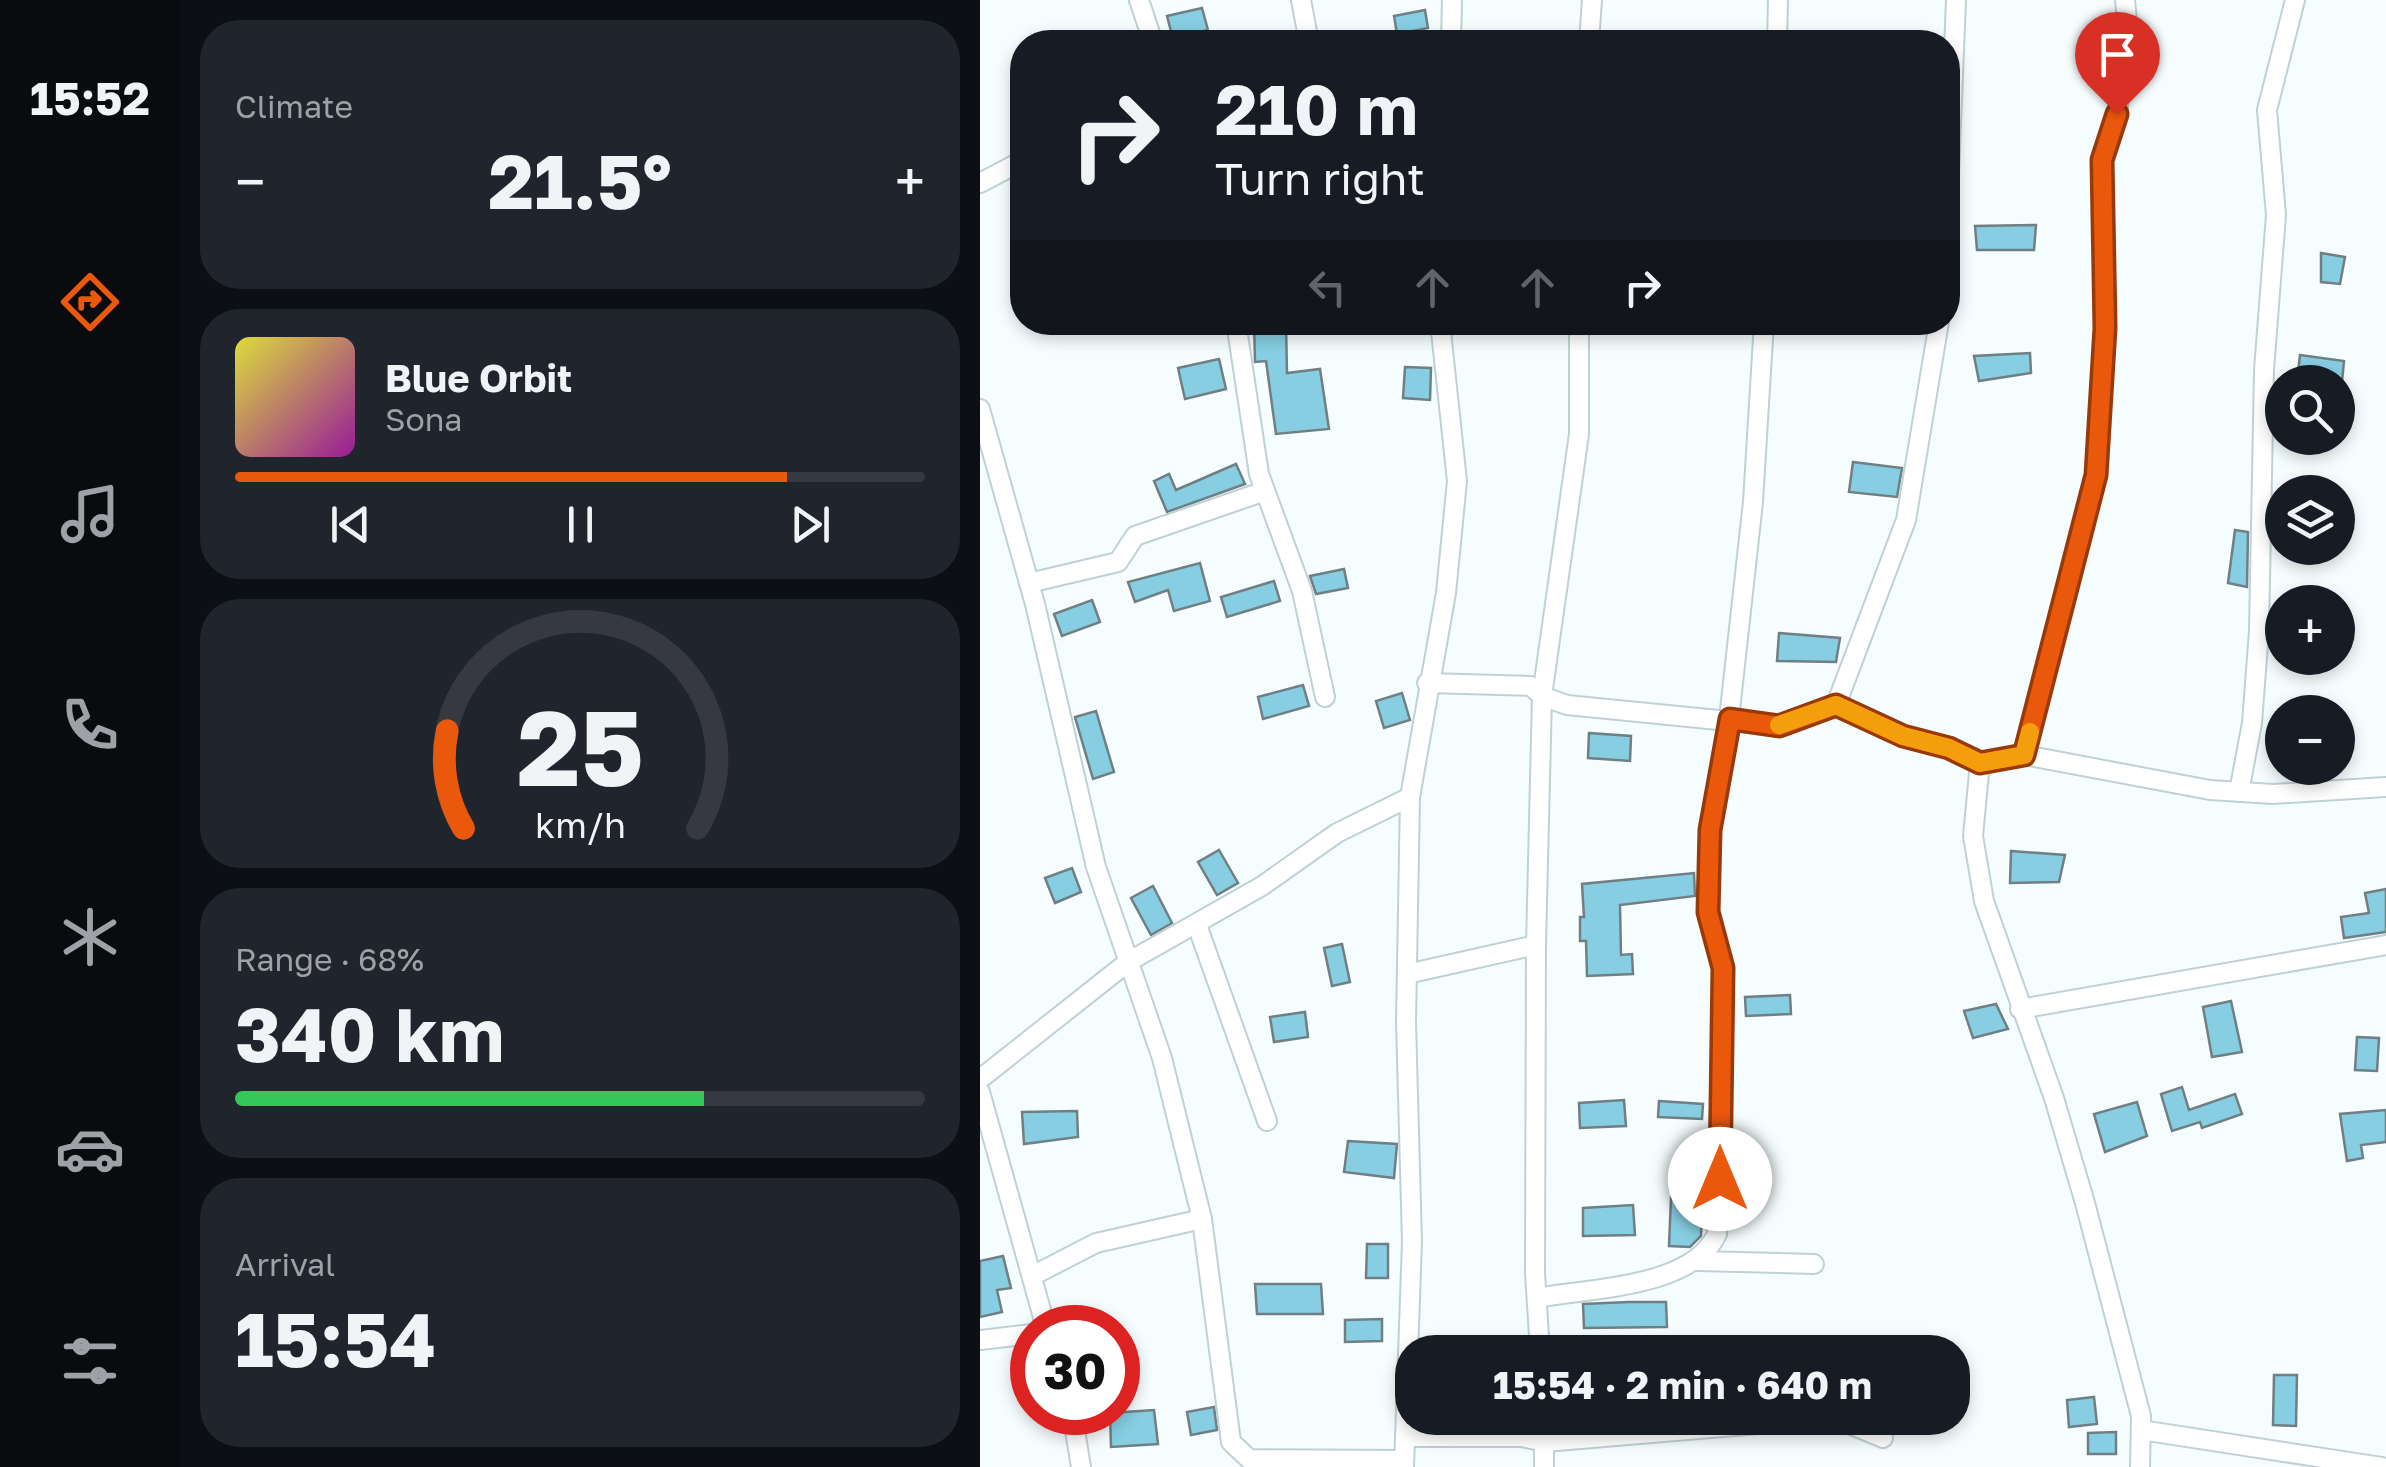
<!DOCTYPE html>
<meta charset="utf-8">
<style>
:root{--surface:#171b24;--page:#20242c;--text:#f1f3f6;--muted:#9ea1a6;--line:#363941;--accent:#ea580c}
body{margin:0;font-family:"Golos Text",sans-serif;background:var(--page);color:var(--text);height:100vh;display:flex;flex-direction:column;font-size:38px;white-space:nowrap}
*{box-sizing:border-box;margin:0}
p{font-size:32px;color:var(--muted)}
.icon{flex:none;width:55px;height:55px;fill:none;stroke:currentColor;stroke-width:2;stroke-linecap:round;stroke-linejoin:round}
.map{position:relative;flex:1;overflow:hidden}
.details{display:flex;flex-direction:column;gap:20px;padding:20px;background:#0d0f14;width:800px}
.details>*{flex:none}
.hud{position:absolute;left:30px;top:30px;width:950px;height:305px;border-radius:40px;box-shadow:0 5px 15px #0003;background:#171b24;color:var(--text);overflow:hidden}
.fabs{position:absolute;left:1285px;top:365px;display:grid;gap:20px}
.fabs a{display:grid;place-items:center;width:90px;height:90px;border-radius:50%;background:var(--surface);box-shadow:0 5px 15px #0003;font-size:50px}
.speed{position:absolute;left:30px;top:1305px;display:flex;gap:20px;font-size:50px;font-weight:700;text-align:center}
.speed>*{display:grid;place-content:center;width:130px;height:130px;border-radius:50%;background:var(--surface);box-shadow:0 5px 15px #0003;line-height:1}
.speed .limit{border:15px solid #d22;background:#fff;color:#111}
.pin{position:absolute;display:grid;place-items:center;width:85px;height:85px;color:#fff;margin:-102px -42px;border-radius:50% 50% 50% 0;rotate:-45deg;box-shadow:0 0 10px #0007}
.pin .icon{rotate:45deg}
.me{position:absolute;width:110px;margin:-55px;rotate:0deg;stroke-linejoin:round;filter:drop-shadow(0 0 8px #0008)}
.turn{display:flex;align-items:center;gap:35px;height:210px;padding:0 40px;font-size:45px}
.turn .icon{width:130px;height:130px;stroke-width:2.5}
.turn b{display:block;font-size:70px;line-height:85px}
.lanes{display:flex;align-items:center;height:95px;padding:0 40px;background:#0003;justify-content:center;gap:50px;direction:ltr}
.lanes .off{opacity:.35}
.big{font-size:75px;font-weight:700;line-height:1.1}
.details .widget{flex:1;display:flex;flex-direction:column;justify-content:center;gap:15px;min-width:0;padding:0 35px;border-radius:40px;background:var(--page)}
.details .dial{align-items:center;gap:0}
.dial svg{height:260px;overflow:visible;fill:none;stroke:var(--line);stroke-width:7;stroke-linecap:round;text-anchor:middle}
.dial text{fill:var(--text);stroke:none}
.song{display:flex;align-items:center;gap:30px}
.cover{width:120px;height:120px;border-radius:15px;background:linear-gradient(135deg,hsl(60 70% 55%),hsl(300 70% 35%))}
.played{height:10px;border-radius:5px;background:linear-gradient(90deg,var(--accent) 80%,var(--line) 80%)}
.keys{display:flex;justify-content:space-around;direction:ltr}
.heat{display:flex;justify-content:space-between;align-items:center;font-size:55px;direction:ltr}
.charge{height:15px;border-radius:8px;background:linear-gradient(90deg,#34c759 68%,var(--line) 0)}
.trip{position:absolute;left:415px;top:1335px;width:575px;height:100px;border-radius:40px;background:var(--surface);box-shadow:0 5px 15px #0003;font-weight:700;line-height:100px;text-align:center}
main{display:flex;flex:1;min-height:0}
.menu{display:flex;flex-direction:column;width:180px;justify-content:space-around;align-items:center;background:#090b0e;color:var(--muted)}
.menu .icon{width:70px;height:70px}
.menu .active{color:var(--accent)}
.menu b{font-size:45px;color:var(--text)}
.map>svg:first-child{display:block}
.building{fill:#87cee2;stroke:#707f83;stroke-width:2.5}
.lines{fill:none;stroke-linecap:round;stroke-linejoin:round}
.street-casing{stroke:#c0d1d5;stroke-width:22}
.street{stroke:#fff;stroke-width:18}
.route-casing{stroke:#983908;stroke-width:25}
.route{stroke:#ea580c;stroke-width:18}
.slow{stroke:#f59e0b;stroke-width:18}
</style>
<main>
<nav class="menu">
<b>15:52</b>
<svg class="icon active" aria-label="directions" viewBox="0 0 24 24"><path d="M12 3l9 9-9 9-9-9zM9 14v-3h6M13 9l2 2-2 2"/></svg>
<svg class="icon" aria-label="music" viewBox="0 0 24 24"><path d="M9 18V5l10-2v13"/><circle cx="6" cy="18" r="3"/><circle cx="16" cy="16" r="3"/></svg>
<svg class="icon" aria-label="phone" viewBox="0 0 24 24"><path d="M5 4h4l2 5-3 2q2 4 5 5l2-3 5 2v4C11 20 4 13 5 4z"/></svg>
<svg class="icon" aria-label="climate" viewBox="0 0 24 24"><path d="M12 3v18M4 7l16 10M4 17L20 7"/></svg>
<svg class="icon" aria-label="car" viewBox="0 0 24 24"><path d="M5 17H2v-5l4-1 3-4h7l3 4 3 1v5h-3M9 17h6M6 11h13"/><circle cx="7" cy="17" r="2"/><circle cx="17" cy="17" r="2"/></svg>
<svg class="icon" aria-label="filters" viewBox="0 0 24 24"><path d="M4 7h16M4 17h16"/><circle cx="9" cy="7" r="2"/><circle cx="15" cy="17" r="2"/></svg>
</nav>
<section class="details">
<div class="widget"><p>Climate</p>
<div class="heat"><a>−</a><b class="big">21.5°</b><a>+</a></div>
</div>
<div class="widget">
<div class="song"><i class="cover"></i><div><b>Blue Orbit</b><p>Sona</p></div></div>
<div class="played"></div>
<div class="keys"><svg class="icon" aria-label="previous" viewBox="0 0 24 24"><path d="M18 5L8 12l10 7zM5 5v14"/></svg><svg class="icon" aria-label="pause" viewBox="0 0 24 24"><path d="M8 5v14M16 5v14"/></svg><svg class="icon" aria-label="next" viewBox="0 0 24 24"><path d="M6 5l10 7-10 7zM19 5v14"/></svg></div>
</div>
<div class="widget dial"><svg viewBox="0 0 100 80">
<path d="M14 69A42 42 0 1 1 86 69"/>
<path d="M14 69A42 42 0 0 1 9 39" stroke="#ea580c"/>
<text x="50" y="56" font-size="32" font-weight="700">25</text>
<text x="50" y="72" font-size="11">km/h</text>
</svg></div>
<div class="widget"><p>Range · 68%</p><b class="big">340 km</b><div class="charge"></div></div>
<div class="widget"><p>Arrival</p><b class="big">15:54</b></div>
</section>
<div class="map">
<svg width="1406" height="1467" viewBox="0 0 1406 1467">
<rect width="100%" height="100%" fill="#f6fdff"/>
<g class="building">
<path d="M222 8 228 30 193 39 187 16Z"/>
<path d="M445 10 448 28 417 34 414 16Z"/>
<path d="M1056 225 1054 250H997L995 226Z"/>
<path d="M1341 253 1365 257 1360 284 1341 282Z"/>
<path d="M274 322H306L307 373 340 369 349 429 296 434 286 361 275 362Z"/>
<path d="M1050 353 1051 373 999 381 994 356Z"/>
<path d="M1320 355 1364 361 1362 382H1317Z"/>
<path d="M239 359 246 389 205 399 198 368Z"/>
<path d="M425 367 451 368 450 400 423 398Z"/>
<path d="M873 462 922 468 917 497 869 492Z"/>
<path d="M256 464 265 484 187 512 174 481 189 474 196 490Z"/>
<path d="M1255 530 1268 532 1267 587 1248 583Z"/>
<path d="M220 563 230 601 194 611 188 590 155 602 148 582Z"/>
<path d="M364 569 368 588 336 594 330 576Z"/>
<path d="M294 581 300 601 247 617 241 597Z"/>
<path d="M112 600 120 622 82 636 74 614Z"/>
<path d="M799 633 860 638 856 662 797 661Z"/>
<path d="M323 685 329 706 283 719 278 697Z"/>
<path d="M422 693 430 720 404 728 396 701Z"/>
<path d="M116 711 134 772 113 779 95 717Z"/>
<path d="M609 733 651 736 650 761 608 758Z"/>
<path d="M239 850 258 883 237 895 218 862Z"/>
<path d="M1031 851 1085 855 1079 882 1030 883Z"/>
<path d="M92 868 101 892 75 903 65 878Z"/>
<path d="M714 873 715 896 640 905 641 955 652 954 653 974 607 976 606 941H600V917H604L602 884Z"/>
<path d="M173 886 192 923 171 935 151 898Z"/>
<path d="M1406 889V932L1364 938 1361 917 1389 913 1385 893Z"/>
<path d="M362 944 370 982 352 986 344 948Z"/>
<path d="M810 995 811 1014 766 1016 765 997Z"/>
<path d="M1251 1001 1262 1052 1232 1057 1223 1007Z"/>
<path d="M1016 1004 1028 1029 993 1038 984 1011Z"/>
<path d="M325 1012 328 1037 294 1042 290 1017Z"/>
<path d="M1377 1037 1399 1038 1397 1071 1375 1070Z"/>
<path d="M1202 1087 1209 1110 1255 1094 1262 1114 1222 1128 1220 1122 1192 1131 1181 1094Z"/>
<path d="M644 1100 646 1126 600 1128 599 1103Z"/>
<path d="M679 1101 723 1104 722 1119 678 1117Z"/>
<path d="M1157 1102 1167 1136 1125 1152 1114 1114Z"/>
<path d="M1406 1110V1142L1381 1145 1383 1158 1367 1161 1360 1114Z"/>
<path d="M97 1111 98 1137 44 1144 42 1112Z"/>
<path d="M368 1141 417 1144 414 1178 364 1172Z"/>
<path d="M691 1198 722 1199 721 1236 710 1247 689 1246Z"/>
<path d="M653 1205 655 1235 603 1236V1208Z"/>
<path d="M387 1244H408V1278H386Z"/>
<path d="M23 1256 31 1288 17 1290 22 1312 0 1317V1261Z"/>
<path d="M275 1284H341L343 1314H277Z"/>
<path d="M649 1302H686L687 1327 604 1328 603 1304Z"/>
<path d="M402 1319V1341L365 1342V1320Z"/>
<path d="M1294 1375H1317L1316 1426 1293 1425Z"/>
<path d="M1114 1397 1117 1424 1089 1427 1087 1400Z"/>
<path d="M234 1407 237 1430 211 1435 207 1412Z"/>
<path d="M174 1410 178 1444 131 1447 130 1413Z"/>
<path d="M1136 1432V1454H1108V1433Z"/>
</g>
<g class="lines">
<defs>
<g id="street">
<path d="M159 0 173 42"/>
<path d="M321 0 329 42"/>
<path d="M471 42 472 0"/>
<path d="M609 42 612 0"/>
<path d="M797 42 798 0"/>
<path d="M0 183 42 161"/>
<path d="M968 198 976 0"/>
<path d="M256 322 279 474 322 591 345 697"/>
<path d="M0 409 55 604 116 867 182 1058 212 1179 222 1219 251 1442 269 1459 424 1460"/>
<path d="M49 583 138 562 155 536 285 491"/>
<path d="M447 683 551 686 562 696 587 705 799 726 856 705 923 736 969 748 1000 763 1044 755 1230 790 1293 794 1406 787"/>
<path d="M856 705 926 520 959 322"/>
<path d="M1044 755 1116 475 1125 329 1122 160 1137 114 1148 32 1145 0"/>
<path d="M1000 763 993 836 1004 901 1074 1098 1105 1203 1161 1416 1160 1467"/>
<path d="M1259 792 1272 723 1279 631 1284 370 1296 215 1287 110 1315 0"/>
<path d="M217 925 287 1121"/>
<path d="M427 974 556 945"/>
<path d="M1040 1009 1406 945"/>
<path d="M0 1079 148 962 282 886 357 833 430 797"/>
<path d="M0 1092 66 1328"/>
<path d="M718 1261 834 1264"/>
<path d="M52 1276 116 1243 222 1219"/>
<path d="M557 1298C610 1288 712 1288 737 1234L743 968 727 911 730 830 749 719 773 502 784 322"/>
<path d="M0 1340 52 1334"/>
<path d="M560 1352 555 1273 556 945 562 696 599 434V322"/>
<path d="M92 1412 101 1467"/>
<path d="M564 1418V1467"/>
<path d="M1161 1430 1402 1467"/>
<path d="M425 1437H542L565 1442 839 1419 862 1421 903 1438"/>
<path d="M424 1467 432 1242 426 1022 430 797 466 593 477 481 460 322"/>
</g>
</defs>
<use href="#street" class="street-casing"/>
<use href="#street" class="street"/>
</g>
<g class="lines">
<defs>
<path id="route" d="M740 1179 743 968 728 912 730 830 750 719 799 726 856 705 923 736 969 748 1000 763 1044 755 1116 475 1125 328 1122 160 1137 114"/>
</defs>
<use href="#route" class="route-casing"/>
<use href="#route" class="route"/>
<path class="slow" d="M799 725 856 705 923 736 969 748 1000 763 1044 755 1050 732"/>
</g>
</svg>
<div class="fabs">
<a><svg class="icon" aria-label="search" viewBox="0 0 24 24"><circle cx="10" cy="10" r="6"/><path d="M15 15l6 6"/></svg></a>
<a><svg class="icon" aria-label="layers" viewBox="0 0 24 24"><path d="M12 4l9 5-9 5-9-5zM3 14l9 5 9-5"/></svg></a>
<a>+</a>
<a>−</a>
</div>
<div class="speed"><div class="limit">30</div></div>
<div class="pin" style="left:1137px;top:114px;background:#d93025"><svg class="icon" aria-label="arrive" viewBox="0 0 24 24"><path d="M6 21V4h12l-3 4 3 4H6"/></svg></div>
<svg class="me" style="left:740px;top:1179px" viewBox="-20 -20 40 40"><circle r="19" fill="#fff"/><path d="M0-13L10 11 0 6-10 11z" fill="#ea580c"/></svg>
<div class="trip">15:54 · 2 min · 640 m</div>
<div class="hud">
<div class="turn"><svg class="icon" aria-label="right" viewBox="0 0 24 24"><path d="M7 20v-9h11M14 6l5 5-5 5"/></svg><div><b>210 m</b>Turn right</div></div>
<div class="lanes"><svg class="icon off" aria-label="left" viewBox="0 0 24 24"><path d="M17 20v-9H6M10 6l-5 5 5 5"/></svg><svg class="icon off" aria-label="ahead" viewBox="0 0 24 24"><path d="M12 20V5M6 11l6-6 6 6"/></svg><svg class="icon off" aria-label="ahead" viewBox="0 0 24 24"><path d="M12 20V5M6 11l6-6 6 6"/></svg><svg class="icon" aria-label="right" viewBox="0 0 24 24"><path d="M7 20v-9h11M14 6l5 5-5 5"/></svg></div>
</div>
</div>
</main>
